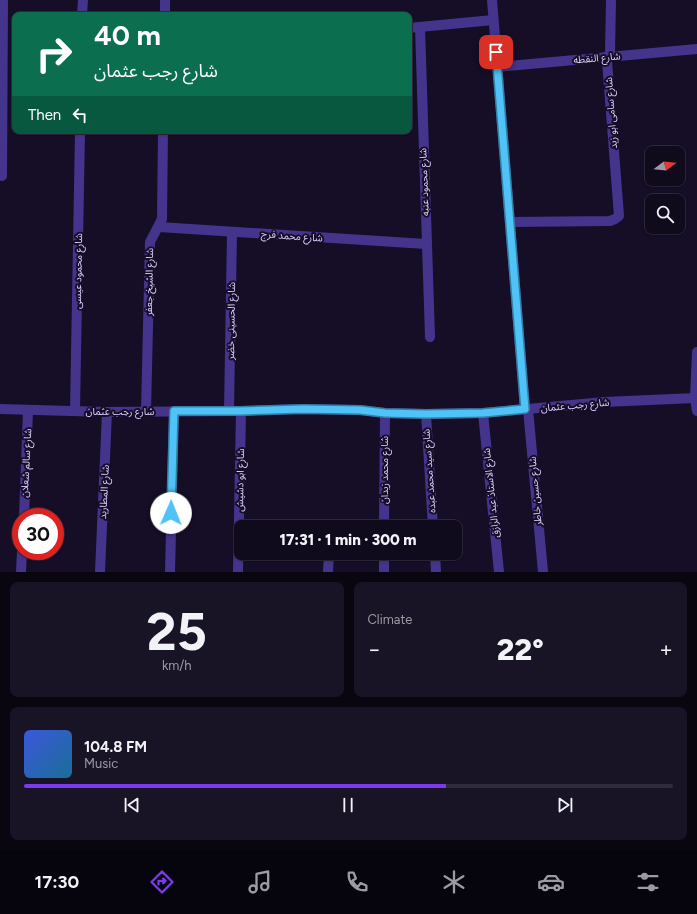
<!DOCTYPE html>
<meta charset="utf-8">
<style>
:root{--surface:#100a1d;--page:#191326;--text:#f1f3f6;--muted:#9c9aa4;--line:#302b3b;--accent:#7c3aed}
body{margin:0;font-family:Figtree,"Noto Sans Arabic",sans-serif;background:var(--page);color:var(--text);height:100vh;display:flex;flex-direction:column;font-size:15px;white-space:nowrap}
*{box-sizing:border-box;margin:0}
p{font-size:13px;color:var(--muted)}
.icon{flex:none;width:22px;height:22px;fill:none;stroke:currentColor;stroke-width:2;stroke-linecap:round;stroke-linejoin:round}
.map{position:relative;height:572px;overflow:hidden}
.side{display:flex;flex-direction:column;gap:10px;padding:10px;background:#090610;flex:1}
.side>*{flex:none}
.top-card{position:absolute;left:12px;top:12px;width:400px;height:122px;border-radius:8px;box-shadow:0 1px 3px #0004,0 0 0 1px var(--line);background:#0b6e4f;color:#fff;overflow:hidden}
.needle{width:26px;rotate:74deg}
.controls{position:absolute;left:645px;top:146px;display:grid;gap:8px}
.controls a{display:grid;place-items:center;width:40px;height:40px;border-radius:8px;background:var(--surface);box-shadow:0 1px 3px #0004,0 0 0 1px var(--line);font-size:20px}
.speed{position:absolute;left:12px;top:508px;display:flex;gap:8px;font-size:20px;font-weight:700;text-align:center}
.speed>*{display:grid;place-content:center;width:52px;height:52px;border-radius:50%;background:var(--surface);box-shadow:0 1px 3px #0004,0 0 0 1px var(--line);line-height:1}
.speed .limit{border:6px solid #d22;background:#fff;color:#111}
.pin{position:absolute;display:grid;place-items:center;width:34px;height:34px;color:#fff;margin:-17px;border-radius:8px;box-shadow:0 2px 6px #0006}
.me{position:absolute;width:44px;margin:-22px;rotate:1deg;stroke-linejoin:round;filter:drop-shadow(0 0 3px #0008)}
.turn{display:flex;align-items:center;gap:14px;height:84px;padding:0 16px;font-size:18px}
.turn .icon{width:52px;height:52px;stroke-width:2.5}
.turn b{display:block;font-size:28px;line-height:34px}
.then{display:flex;align-items:center;height:38px;padding:0 16px;background:#0003;gap:8px;font-size:15px}
.big{font-size:30px;font-weight:800;line-height:1.1}
.side .card{flex:1;display:flex;flex-direction:column;justify-content:center;gap:6px;min-width:0;padding:0 14px;border-radius:8px;background:var(--page)}
.side .dial{align-items:center;gap:0}
.dial b{font-size:52px;line-height:1}
.song{display:flex;align-items:center;gap:12px}
.cover{width:48px;height:48px;border-radius:6px;background:linear-gradient(135deg,hsl(230 70% 55%),hsl(200 70% 35%))}
.played{height:4px;border-radius:2px;background:linear-gradient(90deg,var(--accent) 65%,var(--line) 65%)}
.keys{display:flex;justify-content:space-around;direction:ltr}
.heat{display:flex;justify-content:space-between;align-items:center;font-size:22px;direction:ltr}
.side .tiles{flex:1;display:grid;gap:10px;grid-template-columns:1fr 1fr}
.card:last-child{grid-column:span 2}
.trip{position:absolute;left:234px;top:520px;width:228px;height:40px;border-radius:8px;background:var(--surface);box-shadow:0 1px 3px #0004,0 0 0 1px var(--line);font-weight:800;line-height:40px;text-align:center}
.menu{display:flex;height:64px;justify-content:space-around;align-items:center;background:#06040c;color:var(--muted)}
.menu .icon{width:28px;height:28px}
.menu .on{color:var(--accent)}
.menu b{font-size:18px;color:var(--text)}
.map>svg:first-child{display:block}
.lines{fill:none;stroke-linecap:round;stroke-linejoin:round}
.minor{stroke:#45348b;stroke-width:10}
.tertiary{stroke:#45348b;stroke-width:10}
.route-casing{stroke:#337fa1;stroke-width:10}
.route{stroke:#4fc3f7;stroke-width:7}
.labels{text-anchor:middle;dominant-baseline:central;stroke-width:4;stroke-linejoin:round;paint-order:stroke}
.street-label{font-size:10px;fill:#dfd3ff;stroke:#160d27}
</style>
<div class="map">
<svg width="697" height="572" viewBox="0 0 697 572">
<rect width="100%" height="100%" fill="#160d27"/>
<g class="lines">
<g class="minor">
<path d="M492 0 525 409"/>
<path d="M82 15 83 0"/>
<path d="M165 15V0"/>
<path d="M420 27 430 337"/>
<path d="M409 28 493 20"/>
<path d="M497 67 697 49"/>
<path d="M2 176 3 0"/>
<path d="M510 222 610 221 615 219 619 216 607 61V57L610 53 611 0"/>
<path d="M159 227 426 244"/>
<path d="M0 409 107 412 241 411 303 409 360 410 385 413 426 414 483 413 604 402 695 398"/>
<path d="M528 409 543 572"/>
<path d="M75 411 80 131"/>
<path d="M146 411 150 242 162 219 163 131"/>
<path d="M229 411 232 232"/>
<path d="M483 413 499 572"/>
<path d="M426 414 433 527"/>
<path d="M24 517 28 410"/>
<path d="M384 527 385 413"/>
<path d="M435 553 436 572"/>
<path d="M21 572 22 551"/>
<path d="M100 572 107 412"/>
<path d="M170 572 174 411"/>
<path d="M238 572 241 411"/>
<path d="M328 572 329 553"/>
<path d="M384 572V553"/>
</g>
<path class="tertiary" d="M697 352 695 398 697 411"/>
</g>
<g class="lines">
<defs>
<path id="route" d="M171 513 174 411H241L303 409 360 410 385 413 426 414 483 413 525 409 496 52"/>
</defs>
<use href="#route" class="route-casing"/>
<use href="#route" class="route"/>
</g>
<g class="labels">
<g class="street-label">
<text transform="translate(597 58) rotate(-5)">شارع النقطه</text>
<text transform="translate(611 113) rotate(-94)">شارع سامى ابو زيد</text>
<text transform="translate(424 182) rotate(-92)">شارع محمود عنبه</text>
<text transform="translate(292 236) rotate(4)">شارع محمد فرج</text>
<text transform="translate(78 271) rotate(-89)">شارع محمود عيسى</text>
<text transform="translate(149 282) rotate(-89)">شارع الشيخ جعفر</text>
<text transform="translate(231 321) rotate(-89)">شارع الحسينى خضر</text>
<text transform="translate(575 405) rotate(-5)">شارع رجب عثمان</text>
<text x="120" y="411">شارع رجب عثمان</text>
<text transform="translate(26 463) rotate(-87)">شارع سالم شعلان</text>
<text transform="translate(384 470) rotate(-90)">شارع محمد زيدان</text>
<text transform="translate(429 471) rotate(-94)">شارع سيد محمد عبده</text>
<text transform="translate(240 480) rotate(-89)">شارع ابو دشيش</text>
<text transform="translate(535 491) rotate(-95)">شارع حسين خاطر</text>
<text transform="translate(104 492) rotate(-87)">شارع المطاريد</text>
<text transform="translate(491 493) rotate(-96)">شارع الاستاذ عبد الرازق</text>
</g>
</g>
</svg>
<div class="controls">
<a><svg class="needle" viewBox="-14 -14 28 28"><path d="M0-13l5 13h-10z" fill="#e53935"/><path d="M0 13l5-13h-10z" fill="#9c9aa4"/></svg></a>
<a><svg class="icon" aria-label="search" viewBox="0 0 24 24"><circle cx="10" cy="10" r="6"/><path d="M15 15l6 6"/></svg></a>
</div>
<div class="speed"><div class="limit">30</div></div>
<div class="pin" style="left:496px;top:52px;background:#d93025"><svg class="icon" aria-label="arrive" viewBox="0 0 24 24"><path d="M6 21V4h12l-3 4 3 4H6"/></svg></div>
<svg class="me" style="left:171px;top:513px" viewBox="-20 -20 40 40"><circle r="19" fill="#fff"/><path d="M0-13L10 11 0 6-10 11z" fill="#4fc3f7"/></svg>
<div class="trip">17:31 · 1 min · 300 m</div>
<div class="top-card">
<div class="turn"><svg class="icon" aria-label="right" viewBox="0 0 24 24"><path d="M7 20v-9h11M14 6l5 5-5 5"/></svg><div><b>40 m</b>شارع رجب عثمان</div></div>
<div class="then">Then<svg class="icon" aria-label="left" viewBox="0 0 24 24"><path d="M17 20v-9H6M10 6l-5 5 5 5"/></svg></div>
</div>
</div>
<section class="side">
<div class="tiles">
<div class="card dial"><b>25</b><p>km/h</p></div>
<div class="card"><p>Climate</p>
<div class="heat"><a>−</a><b class="big">22°</b><a>+</a></div>
</div>
<div class="card">
<div class="song"><i class="cover"></i><div><b>104.8 FM</b><p>Music</p></div></div>
<div class="played"></div>
<div class="keys"><svg class="icon" aria-label="previous" viewBox="0 0 24 24"><path d="M18 5L8 12l10 7zM5 5v14"/></svg><svg class="icon" aria-label="pause" viewBox="0 0 24 24"><path d="M8 5v14M16 5v14"/></svg><svg class="icon" aria-label="next" viewBox="0 0 24 24"><path d="M6 5l10 7-10 7zM19 5v14"/></svg></div>
</div>
</div>
</section>
<nav class="menu">
<b>17:30</b>
<svg class="icon on" aria-label="directions" viewBox="0 0 24 24"><path d="M12 3l9 9-9 9-9-9zM9 14v-3h6M13 9l2 2-2 2"/></svg>
<svg class="icon" aria-label="music" viewBox="0 0 24 24"><path d="M9 18V5l10-2v13"/><circle cx="6" cy="18" r="3"/><circle cx="16" cy="16" r="3"/></svg>
<svg class="icon" aria-label="phone" viewBox="0 0 24 24"><path d="M5 4h4l2 5-3 2q2 4 5 5l2-3 5 2v4C11 20 4 13 5 4z"/></svg>
<svg class="icon" aria-label="climate" viewBox="0 0 24 24"><path d="M12 3v18M4 7l16 10M4 17L20 7"/></svg>
<svg class="icon" aria-label="car" viewBox="0 0 24 24"><path d="M5 17H2v-5l4-1 3-4h7l3 4 3 1v5h-3M9 17h6M6 11h13"/><circle cx="7" cy="17" r="2"/><circle cx="17" cy="17" r="2"/></svg>
<svg class="icon" aria-label="filters" viewBox="0 0 24 24"><path d="M4 7h16M4 17h16"/><circle cx="9" cy="7" r="2"/><circle cx="15" cy="17" r="2"/></svg>
</nav>
